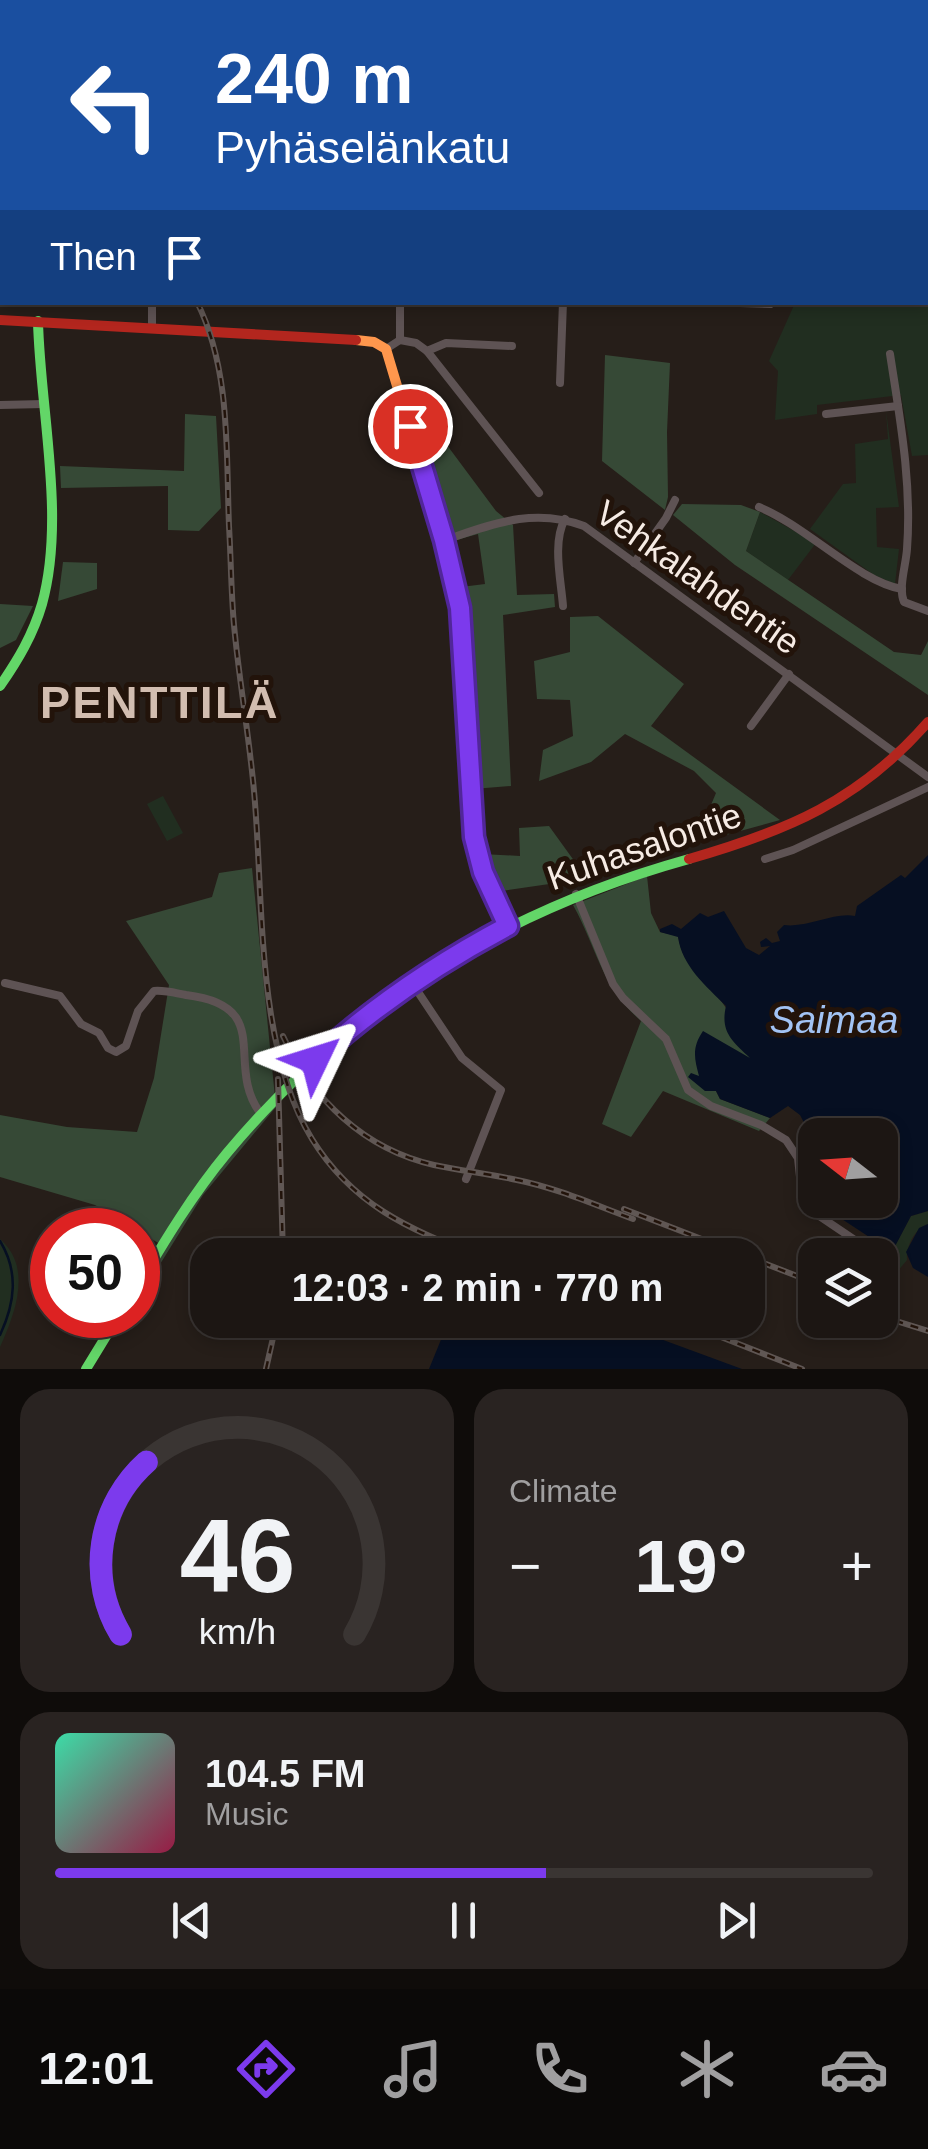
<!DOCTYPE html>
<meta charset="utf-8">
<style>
:root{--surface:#1c1613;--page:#292321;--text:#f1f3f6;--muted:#a09fa0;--line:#3a3533;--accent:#7c3aed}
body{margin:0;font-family:Helvetica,sans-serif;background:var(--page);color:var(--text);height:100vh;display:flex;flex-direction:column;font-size:38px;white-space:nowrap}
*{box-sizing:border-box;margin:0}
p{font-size:32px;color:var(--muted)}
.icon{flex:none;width:55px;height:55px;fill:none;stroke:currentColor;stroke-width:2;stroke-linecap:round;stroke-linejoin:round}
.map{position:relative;height:1369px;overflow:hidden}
.side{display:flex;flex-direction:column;gap:20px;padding:20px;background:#0f0c0a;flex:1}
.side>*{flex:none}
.hud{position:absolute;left:0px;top:0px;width:930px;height:305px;box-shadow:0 5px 15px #0003,0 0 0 2px var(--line);background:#1a4fa0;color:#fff;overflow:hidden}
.needle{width:65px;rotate:287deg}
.controls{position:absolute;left:798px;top:1118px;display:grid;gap:20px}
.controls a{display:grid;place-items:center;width:100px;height:100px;border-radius:20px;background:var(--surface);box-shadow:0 5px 15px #0003,0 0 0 2px var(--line);font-size:50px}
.speed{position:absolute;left:30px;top:1208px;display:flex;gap:20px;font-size:50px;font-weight:700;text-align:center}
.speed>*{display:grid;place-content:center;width:130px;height:130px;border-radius:50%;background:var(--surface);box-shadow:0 5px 15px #0003,0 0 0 2px var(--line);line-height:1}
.speed .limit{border:15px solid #d22;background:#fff;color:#111}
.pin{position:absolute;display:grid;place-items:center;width:85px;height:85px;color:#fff;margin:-42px;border:5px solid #fff;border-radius:50%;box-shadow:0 2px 10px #0007}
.me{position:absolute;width:110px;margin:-55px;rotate:49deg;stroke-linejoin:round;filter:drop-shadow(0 0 8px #0008)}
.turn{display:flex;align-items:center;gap:35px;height:210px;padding:0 50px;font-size:45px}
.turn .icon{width:130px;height:130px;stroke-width:2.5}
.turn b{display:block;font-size:70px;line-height:85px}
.then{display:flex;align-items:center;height:95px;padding:0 50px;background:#0003;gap:20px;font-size:38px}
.big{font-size:75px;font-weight:700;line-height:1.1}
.side .card{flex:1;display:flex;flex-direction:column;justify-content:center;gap:15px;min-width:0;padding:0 35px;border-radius:30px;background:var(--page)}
.side .dial{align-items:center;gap:0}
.dial svg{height:260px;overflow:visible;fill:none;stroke:var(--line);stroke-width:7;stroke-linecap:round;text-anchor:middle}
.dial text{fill:var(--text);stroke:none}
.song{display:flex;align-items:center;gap:30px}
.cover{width:120px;height:120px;border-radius:15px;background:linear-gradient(135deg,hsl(160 70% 55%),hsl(340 70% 35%))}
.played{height:10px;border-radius:5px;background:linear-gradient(90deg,var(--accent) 60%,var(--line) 60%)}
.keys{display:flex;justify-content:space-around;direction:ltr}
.heat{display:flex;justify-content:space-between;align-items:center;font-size:55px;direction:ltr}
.side .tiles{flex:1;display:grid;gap:20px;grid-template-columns:1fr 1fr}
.card:last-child{grid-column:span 2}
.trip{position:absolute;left:190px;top:1238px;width:575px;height:100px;border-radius:30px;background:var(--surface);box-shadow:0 5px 15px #0003,0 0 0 2px var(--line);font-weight:700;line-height:100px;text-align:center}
.dock{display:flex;height:160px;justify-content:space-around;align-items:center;background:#0b0908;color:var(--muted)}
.dock .icon{width:70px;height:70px}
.dock .selected{color:var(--accent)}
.dock b{font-size:45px;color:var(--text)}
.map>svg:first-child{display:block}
.green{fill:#212e20}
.forest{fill:#364936}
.water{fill:#060f22}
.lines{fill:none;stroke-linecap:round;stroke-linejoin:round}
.stream{stroke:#060f22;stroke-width:2.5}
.street{stroke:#5e5354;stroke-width:8}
.fast{stroke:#63d668;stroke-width:10}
.slow{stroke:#ff974d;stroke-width:10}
.jam{stroke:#b3261e;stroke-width:10}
.rail-casing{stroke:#605754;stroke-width:6}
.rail{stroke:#22130a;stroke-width:2.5;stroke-dasharray:8;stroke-linecap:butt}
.route-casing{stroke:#51269a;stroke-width:25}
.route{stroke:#7c3aed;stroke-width:18}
.labels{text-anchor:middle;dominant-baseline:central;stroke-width:10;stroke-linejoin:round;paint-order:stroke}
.street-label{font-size:35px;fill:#f6ebe4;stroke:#22130a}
.water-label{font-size:38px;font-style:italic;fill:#a2c3f4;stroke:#22130a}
.district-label{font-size:45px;font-weight:bold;letter-spacing:2.5px;fill:#d2bdb0;stroke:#22130a}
</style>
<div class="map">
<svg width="928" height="1369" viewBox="0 0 928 1369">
<rect width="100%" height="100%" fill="#261e19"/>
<g class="green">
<path d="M928 246V455L912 456 901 395 817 405V414L775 420 778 371 769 361 795 303 928 302Z"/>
<path d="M886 411 899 507 876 508 877 547 899 549 895 584 874 575 810 529 843 484 856 483 855 444 888 439Z"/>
<path d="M760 512 816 543 788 580 746 551Z"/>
<path d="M163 796 183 833 167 841 147 804Z"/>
<path d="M928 1211V1224C915 1229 906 1245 907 1260L891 1279 880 1274 911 1216Z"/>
<path d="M0 1239C33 1268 15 1313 0 1347Z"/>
</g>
<g class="forest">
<path d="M605 355 670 363 667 432 668 497 665 510 602 461Z"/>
<path d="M406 390 496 511 513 525 517 595 554 594 555 607 503 615 511 786 473 789 461 587 485 584 478 534 449 542Z"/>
<path d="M185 414 216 416 221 508 199 531 168 530V486L61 488 60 466 184 471Z"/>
<path d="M682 504 741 505 760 512 746 551 894 652 921 655 928 641V695L735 565 673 515Z"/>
<path d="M63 562 97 563V589L58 601Z"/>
<path d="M0 604 33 606 16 640 0 648Z"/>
<path d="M598 616 684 684 651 726 780 820 638 859 570 881 495 892 482 854 520 856 519 828 549 826 575 862 605 858 708 812 716 793 694 771 625 734 591 762 539 781 543 750 573 736 570 700 537 699 534 661 570 652V617Z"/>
<path d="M252 868 276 1107 203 1195 139 1298 138 1291 165 1247 95 1205 0 1177V1115L67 1127 137 1132 154 1078 169 985 126 921 212 897 219 873Z"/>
<path d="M647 876 651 913 660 932 678 936C683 969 710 982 726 1008 736 1023 743 1042 750 1058L716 1091 720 1099 770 1118 759 1131 663 1091 631 1137 602 1124 641 1021C600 985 598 950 573 905Z"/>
</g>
<g class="water">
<path d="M928 855V1211L911 1216 892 1252 813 1200 815 1192V1200H880V1135H815V1144L800 1115 788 1106 770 1118 720 1099 716 1091H705L688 1077 691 1073 699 1076C694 1058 692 1047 703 1031L750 1058C732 1041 720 1032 726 1006 706 986 682 966 678 937L660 932V929L672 924 681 929 700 913 708 917 724 911 746 948 759 955 770 946 761 947 760 942 766 938 772 943 780 941 777 932 784 925C809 928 833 912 855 916L857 906 901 875 905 878Z"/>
<path d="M928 1224V1277L913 1268 906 1252 919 1228Z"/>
<path d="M449 1320H609L742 1369H429Z"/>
</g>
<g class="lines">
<path class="stream" d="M0 1241C19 1272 15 1303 0 1335"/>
<g class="street">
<path d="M56 2 59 0"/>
<path d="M182 2 185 0"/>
<path d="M511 2 562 0"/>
<path d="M651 2V0"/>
<path d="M0 50 2 48"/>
<path d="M0 263H2"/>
<path d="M709 302 770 304"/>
<path d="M152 328V302"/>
<path d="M400 340 416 343 427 351 446 343 512 346"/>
<path d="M386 349 400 340V302"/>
<path d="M427 351 539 493"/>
<path d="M890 354C900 419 912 483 907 549 906 565 898 588 904 602L928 611"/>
<path d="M560 383 563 302"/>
<path d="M0 405 44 404"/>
<path d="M826 414 898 406"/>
<path d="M759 507C806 526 859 582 902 589"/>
<path d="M445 540C493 524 534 507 584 526L928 777"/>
<path d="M634 563 666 518 675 500"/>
<path d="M563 606C561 580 552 542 565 519"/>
<path d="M751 726 789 674"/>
<path d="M765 859 793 850 928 787"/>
<path d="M576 894 613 984 623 998 666 1039 688 1090 711 1106 761 1125 786 1140 798 1158 803 1205 877 1255"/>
<path d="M5 983 60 996 81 1024 99 1033 108 1048 116 1052 126 1046 138 1011 154 991C165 990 175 993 186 995 277 1006 223 1065 261 1114"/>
<path d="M412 983 462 1058 501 1090 466 1179"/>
<path d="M880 1256 890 1260 889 1268 884 1267 880 1259"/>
</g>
<g class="fast">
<path d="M0 686C18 660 33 635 42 604 66 518 40 410 38 321"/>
<path d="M138 1286C165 1240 193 1194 227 1153 352 1004 502 911 689 859"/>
<path d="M86 1369 119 1315"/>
</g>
<path class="slow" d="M356 340 374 342 386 349 452 570 460 607 474 837 483 873 508 926"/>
<g class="jam">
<path d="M0 104 2 103"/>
<path d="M0 320 356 340"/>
<path d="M689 859C787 831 859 801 928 722"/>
</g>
<defs>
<g id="rail">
<path d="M0 207H2"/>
<path d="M197 302C231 370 226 452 229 526 231 559 231 592 234 625 239 680 249 735 254 791 264 898 255 1046 312 1139 352 1204 408 1229 476 1255"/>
<path d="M283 1036C313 1100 364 1149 434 1165 462 1171 490 1174 517 1180 557 1188 595 1205 633 1219"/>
<path d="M278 1079 283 1255"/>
<path d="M624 1209 743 1255"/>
<path d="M748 1257 815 1283"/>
<path d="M880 1316 928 1331"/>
<path d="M645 1320 689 1331"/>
<path d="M678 1320 802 1369"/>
<path d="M266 1369 277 1320"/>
</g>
</defs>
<use href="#rail" class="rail-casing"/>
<use href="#rail" class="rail"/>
</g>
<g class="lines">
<defs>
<path id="route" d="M315 1060C373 1007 438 963 508 926L483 872 474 837 460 608 444 540 410 426"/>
</defs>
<use href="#route" class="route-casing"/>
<use href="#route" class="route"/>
</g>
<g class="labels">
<g class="street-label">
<text transform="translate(698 577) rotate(35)">Vehkalahdentie</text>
<text transform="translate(644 846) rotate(-19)">Kuhasalontie</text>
</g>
<g class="water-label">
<text x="834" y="1020">Saimaa</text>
</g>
<g class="district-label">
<text x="160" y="702">PENTTILÄ</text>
</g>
</g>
</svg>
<div class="controls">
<a><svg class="needle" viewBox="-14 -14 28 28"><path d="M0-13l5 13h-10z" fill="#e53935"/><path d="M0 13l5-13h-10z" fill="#a09fa0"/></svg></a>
<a><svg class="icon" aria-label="layers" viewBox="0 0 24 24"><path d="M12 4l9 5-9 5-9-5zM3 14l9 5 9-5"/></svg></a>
</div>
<div class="speed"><div class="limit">50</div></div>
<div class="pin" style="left:410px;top:426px;background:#d93025"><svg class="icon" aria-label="arrive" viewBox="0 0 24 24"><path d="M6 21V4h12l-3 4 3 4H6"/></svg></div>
<svg class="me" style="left:315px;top:1060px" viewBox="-20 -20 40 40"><path d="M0-17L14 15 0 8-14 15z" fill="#7c3aed" stroke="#fff" stroke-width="4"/></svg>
<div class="trip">12:03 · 2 min · 770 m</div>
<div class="hud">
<div class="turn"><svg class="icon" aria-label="left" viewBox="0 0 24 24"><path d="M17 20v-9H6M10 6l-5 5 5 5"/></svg><div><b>240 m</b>Pyhäselänkatu</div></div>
<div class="then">Then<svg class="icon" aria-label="arrive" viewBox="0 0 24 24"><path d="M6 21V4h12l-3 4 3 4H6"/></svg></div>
</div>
</div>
<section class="side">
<div class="tiles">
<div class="card dial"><svg viewBox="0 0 100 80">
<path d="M14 69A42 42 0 1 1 86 69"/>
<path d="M14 69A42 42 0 0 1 22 16" stroke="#7c3aed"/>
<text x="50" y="56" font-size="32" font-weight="700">46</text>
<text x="50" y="72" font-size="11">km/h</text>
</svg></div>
<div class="card"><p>Climate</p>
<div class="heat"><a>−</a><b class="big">19°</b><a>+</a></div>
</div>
<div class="card">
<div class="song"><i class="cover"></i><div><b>104.5 FM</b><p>Music</p></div></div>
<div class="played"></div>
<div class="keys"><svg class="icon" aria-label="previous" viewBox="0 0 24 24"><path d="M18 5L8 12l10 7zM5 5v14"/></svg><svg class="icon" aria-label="pause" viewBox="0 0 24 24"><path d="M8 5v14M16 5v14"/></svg><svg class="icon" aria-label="next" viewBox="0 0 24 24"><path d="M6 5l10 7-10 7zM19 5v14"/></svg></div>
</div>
</div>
</section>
<nav class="dock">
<b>12:01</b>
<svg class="icon selected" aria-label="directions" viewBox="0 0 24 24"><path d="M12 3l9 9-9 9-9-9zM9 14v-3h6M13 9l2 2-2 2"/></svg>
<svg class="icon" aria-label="music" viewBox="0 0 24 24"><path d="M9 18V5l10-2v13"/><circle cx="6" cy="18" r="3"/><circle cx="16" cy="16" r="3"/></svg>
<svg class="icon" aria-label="phone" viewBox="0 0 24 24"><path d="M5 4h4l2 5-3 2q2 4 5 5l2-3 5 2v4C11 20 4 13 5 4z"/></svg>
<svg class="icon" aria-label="climate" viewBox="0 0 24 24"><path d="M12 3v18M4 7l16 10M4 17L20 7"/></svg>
<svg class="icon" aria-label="car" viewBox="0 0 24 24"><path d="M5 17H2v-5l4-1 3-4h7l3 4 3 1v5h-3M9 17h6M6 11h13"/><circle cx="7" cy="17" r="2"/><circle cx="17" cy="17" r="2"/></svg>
</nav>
